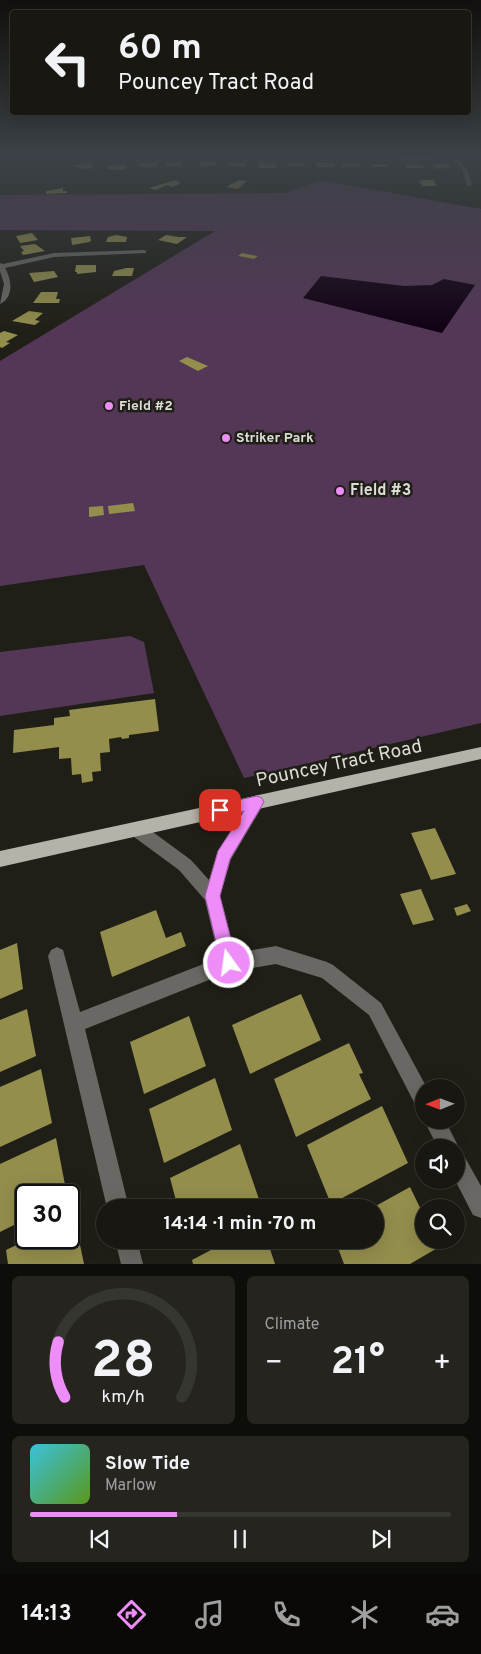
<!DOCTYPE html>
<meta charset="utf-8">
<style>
:root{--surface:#181711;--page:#25241f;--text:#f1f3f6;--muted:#9f9f9f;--line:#363631;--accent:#ee8cf8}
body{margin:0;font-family:Overpass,sans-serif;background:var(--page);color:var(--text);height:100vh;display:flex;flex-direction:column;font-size:19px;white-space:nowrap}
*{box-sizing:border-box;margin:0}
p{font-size:16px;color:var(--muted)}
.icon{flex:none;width:28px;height:28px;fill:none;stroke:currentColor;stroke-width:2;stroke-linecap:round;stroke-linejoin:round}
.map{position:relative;height:1264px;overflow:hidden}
.panel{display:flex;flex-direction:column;gap:12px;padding:12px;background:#0d0d09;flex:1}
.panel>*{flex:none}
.banner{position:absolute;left:10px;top:10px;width:461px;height:105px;border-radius:5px;box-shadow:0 5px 20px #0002,0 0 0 1px var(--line);background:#181711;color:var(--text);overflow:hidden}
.needle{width:32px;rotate:269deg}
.tools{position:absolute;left:415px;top:1079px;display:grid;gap:10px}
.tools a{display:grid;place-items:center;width:50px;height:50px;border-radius:50%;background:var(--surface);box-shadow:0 5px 20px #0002,0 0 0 1px var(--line);font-size:25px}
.speed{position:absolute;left:15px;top:1184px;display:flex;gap:10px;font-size:25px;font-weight:700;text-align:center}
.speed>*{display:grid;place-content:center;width:65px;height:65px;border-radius:50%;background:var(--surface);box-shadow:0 5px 20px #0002,0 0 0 1px var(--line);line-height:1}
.speed .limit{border:2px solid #111;border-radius:8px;background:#fff;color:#111}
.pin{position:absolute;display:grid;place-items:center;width:42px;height:42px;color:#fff;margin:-21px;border-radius:10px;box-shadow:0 2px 8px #0006}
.me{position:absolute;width:55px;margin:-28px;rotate:346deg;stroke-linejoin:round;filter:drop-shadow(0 0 4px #0008)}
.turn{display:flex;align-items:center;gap:18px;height:105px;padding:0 25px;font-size:22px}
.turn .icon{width:65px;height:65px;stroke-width:2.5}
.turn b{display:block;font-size:35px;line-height:42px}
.big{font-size:38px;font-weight:700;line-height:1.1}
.panel .card{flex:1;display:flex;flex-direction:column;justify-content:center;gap:8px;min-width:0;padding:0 18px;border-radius:8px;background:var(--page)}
.panel .dial{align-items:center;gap:0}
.dial svg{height:130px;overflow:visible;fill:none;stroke:var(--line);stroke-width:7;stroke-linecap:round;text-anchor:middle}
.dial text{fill:var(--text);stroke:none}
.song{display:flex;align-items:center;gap:15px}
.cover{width:60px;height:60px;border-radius:8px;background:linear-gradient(135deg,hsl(190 70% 55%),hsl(90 70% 35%))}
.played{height:5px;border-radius:2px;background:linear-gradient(90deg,var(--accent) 35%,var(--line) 35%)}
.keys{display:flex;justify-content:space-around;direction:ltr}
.heat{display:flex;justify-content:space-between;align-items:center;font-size:28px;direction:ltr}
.panel .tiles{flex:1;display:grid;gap:12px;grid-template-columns:1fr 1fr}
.card:last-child{grid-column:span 2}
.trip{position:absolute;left:96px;top:1199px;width:288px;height:50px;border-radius:25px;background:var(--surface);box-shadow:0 5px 20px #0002,0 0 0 1px var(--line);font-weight:700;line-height:50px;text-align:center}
.dock{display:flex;height:80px;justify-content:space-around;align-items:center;background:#0a0907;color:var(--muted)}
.dock .icon{width:35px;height:35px}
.dock .on{color:var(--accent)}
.dock b{font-size:22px;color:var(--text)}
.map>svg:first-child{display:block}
.green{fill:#543757}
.water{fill:#110014}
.building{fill:#938e4c}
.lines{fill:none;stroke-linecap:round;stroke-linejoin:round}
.minor{fill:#696864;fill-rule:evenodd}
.major{fill:#b4b3aa;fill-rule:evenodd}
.route{fill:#ee8cf8;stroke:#9b5ba1}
.poi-dot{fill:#ee8cf8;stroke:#201f17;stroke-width:2}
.labels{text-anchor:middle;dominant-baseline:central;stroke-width:5;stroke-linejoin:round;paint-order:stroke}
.far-poi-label{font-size:14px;font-weight:bold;fill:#dddcd7;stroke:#201f17;text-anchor:start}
.poi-label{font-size:16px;font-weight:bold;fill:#dddcd7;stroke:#201f17;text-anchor:start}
.near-street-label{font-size:19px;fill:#dddcd7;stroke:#201f17}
</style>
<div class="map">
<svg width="481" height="1264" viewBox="0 0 481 1264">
<rect width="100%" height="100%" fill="#201f17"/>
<g class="green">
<path d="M320 180 481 209V723L244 778 144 565 0 586V361L215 231 0 230V195L285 193Z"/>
<path d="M130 636 144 642 154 693 0 716V652Z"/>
</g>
<path class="water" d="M321 276 404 286 432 285 444 279 475 285 442 333 303 298Z"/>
<g class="building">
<path d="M200 161H216V165L200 167Z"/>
<path d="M89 162 95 167 85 169 72 166Z"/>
<path d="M158 162 156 167H139L140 163Z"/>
<path d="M183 162 182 166H165L166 163Z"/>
<path d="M228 162 245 163V167L228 166Z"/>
<path d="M259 162 276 163 275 168H258Z"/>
<path d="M287 162 305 163V166H287Z"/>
<path d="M316 162 334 163V167H317Z"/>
<path d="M342 163 360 164 361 167H342Z"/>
<rect x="371" y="164" width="17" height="3"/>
<path d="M405 164 422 165 424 168H407Z"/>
<path d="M431 164H448L450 167 435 169Z"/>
<path d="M109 165H123L127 166 126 169 118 170 108 169Z"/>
<path d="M175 180 181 183 173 187 167 185 156 190 149 188Z"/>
<path d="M239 180 247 181 238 189 226 187Z"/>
<path d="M418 180H434L436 186H422V184L417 182H423Z"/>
<path d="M63 188V191H67V193L46 194V191Z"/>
<path d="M32 233 38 240 20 243 16 236Z"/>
<path d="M116 235 127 237 126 242H106L108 237Z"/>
<path d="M166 235 178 237H187L177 244 158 240Z"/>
<path d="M90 236 91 241 89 242 72 245 71 238Z"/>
<path d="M35 244 45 251 23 255 21 252 24 251 20 246Z"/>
<path d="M242 253 258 256 254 259 238 256Z"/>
<path d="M76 265H96V272L77 274V272H75Z"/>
<path d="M126 268H134L132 276H112L114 271Z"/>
<path d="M54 271 58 277 34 282 29 273Z"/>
<path d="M41 292H58L56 299H60L59 303H33Z"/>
<path d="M29 311 43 313 35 320 40 321 35 325 12 321Z"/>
<path d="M4 331 18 335 6 342 10 343 2 348 0 347V333Z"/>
<path d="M187 357 208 366 198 371 179 361Z"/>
<path d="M133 503 135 511 109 514 108 506Z"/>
<path d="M103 506 104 515 89 517V507Z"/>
<path d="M155 699 159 731 129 735V738L122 739 121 737 109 739 110 752 100 753 101 771 92 772 93 781 82 783 81 774 72 775 71 758 59 759V747L13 753 14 730 54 725V718L70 716 69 710Z"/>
<path d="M435 828 456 874 431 880 411 833Z"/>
<path d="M421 889 434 920 413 925 400 894Z"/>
<path d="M467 904 471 911 457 916 454 908Z"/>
<path d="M156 910 166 938 181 932 186 946 112 977 100 932Z"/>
<path d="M17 943 23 989 0 999V950Z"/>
<path d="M301 994 321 1040 250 1074 232 1025Z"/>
<path d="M27 1009 36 1056 0 1072V1020Z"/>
<path d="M189 1016 206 1066 144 1094 130 1042Z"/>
<path d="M349 1043 363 1073 359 1074 371 1099 296 1137 274 1079Z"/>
<path d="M41 1069 52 1123 0 1147V1087Z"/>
<path d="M215 1078 232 1130 164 1163 149 1109Z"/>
<path d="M382 1106 408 1163 331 1204 307 1145Z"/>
<path d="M56 1138 67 1195H26V1219L0 1232V1164Z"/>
<path d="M240 1144 261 1205 255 1208H178L170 1178Z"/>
<path d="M410 1187 424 1216V1240H445L446 1243 410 1264H344L335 1240H375V1208H372Z"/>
<path d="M74 1216 84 1264H8L6 1250 31 1238H69V1219Z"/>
<path d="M230 1240H267L275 1264H193L192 1260Z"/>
</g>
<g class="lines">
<g class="minor">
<path d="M148 155H185L183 157Z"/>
<path d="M255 155H462L456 157 467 169 472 185 467 186 462 169 451 157 428 160Z"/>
<path d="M144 250 146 251V253L54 257 5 268C12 280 14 297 0 304L4 284 0 271V263L3 264 54 253Z"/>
<path d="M257 795 262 797 265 802 231 859 220 896 235 953 276 946 327 962 333 965 381 1003 427 1088H424V1111L417 1108 369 1015 322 978 276 964 229 972 85 1029 129 1208H107L48 956 51 950 57 947 63 950 80 1012 219 958 205 900 179 870 130 834 128 829 130 824 136 822 142 824 191 860 209 880 218 851 252 797Z"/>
<path d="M424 1120H445L459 1148 458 1151 463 1154 481 1186V1218L473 1215 455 1180 456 1148H438Z"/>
<path d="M115 1240H137L143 1264H121Z"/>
</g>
<path class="major" d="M481 747V759L0 867V851Z"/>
</g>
<linearGradient id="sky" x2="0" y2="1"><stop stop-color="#12110d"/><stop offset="0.47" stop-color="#3c4247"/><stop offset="1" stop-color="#3c4247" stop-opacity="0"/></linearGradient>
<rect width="481" height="332" fill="url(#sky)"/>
<path class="route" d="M257 796 262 798 264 802 230 859 220 896 237 963 235 969 229 971 224 969 221 963 205 896 218 851 244 811 220 816 215 815 213 810 215 806 220 804Z"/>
<g class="poi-dot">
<circle cx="109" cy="406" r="5"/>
<circle cx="226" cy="438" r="5"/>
<circle cx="340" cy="491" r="5"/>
</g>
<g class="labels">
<g class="far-poi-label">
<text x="119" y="406">Field #2</text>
<text x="236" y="438">Striker Park</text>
</g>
<g class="poi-label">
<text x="350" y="491">Field #3</text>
</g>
<g class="near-street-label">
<text transform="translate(339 764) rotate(-12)">Pouncey Tract Road</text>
</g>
</g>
</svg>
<div class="tools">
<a><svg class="needle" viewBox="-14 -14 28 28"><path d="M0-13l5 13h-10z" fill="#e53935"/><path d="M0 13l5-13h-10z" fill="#9f9f9f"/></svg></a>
<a><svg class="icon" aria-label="sound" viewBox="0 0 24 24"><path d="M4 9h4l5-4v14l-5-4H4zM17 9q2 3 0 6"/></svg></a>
<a><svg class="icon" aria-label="search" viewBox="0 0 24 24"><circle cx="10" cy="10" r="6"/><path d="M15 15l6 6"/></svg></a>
</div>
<div class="speed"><div class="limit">30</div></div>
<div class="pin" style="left:220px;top:810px;background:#d93025"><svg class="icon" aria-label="arrive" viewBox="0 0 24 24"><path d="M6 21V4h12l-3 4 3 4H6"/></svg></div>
<svg class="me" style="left:229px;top:963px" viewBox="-20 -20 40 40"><circle r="17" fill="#ee8cf8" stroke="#fff" stroke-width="3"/><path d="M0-11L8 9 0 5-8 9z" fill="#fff"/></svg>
<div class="trip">14:14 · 1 min · 70 m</div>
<div class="banner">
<div class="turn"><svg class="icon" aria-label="left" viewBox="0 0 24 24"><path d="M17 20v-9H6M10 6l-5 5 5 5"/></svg><div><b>60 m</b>Pouncey Tract Road</div></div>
</div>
</div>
<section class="panel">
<div class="tiles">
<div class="card dial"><svg viewBox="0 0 100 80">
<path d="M14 69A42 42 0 1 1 86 69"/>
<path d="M14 69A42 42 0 0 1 10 35" stroke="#ee8cf8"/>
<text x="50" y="56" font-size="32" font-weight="700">28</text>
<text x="50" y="72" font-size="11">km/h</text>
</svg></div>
<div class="card"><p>Climate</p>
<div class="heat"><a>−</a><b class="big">21°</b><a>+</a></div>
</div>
<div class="card">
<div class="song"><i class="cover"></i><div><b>Slow Tide</b><p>Marlow</p></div></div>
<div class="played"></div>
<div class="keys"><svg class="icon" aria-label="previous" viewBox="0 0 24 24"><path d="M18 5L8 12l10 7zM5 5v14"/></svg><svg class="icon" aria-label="pause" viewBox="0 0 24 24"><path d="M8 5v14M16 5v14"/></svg><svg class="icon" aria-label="next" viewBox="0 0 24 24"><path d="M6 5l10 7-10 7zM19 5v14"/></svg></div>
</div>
</div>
</section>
<nav class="dock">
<b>14:13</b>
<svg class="icon on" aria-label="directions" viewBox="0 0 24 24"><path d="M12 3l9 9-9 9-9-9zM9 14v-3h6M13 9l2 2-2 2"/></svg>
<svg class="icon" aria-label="music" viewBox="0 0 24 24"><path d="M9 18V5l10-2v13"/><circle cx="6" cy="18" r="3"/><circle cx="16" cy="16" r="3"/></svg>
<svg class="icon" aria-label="phone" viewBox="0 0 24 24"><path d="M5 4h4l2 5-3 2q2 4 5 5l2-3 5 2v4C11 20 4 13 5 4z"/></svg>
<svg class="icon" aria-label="climate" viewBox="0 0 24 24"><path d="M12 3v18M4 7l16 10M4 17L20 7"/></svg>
<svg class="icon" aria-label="car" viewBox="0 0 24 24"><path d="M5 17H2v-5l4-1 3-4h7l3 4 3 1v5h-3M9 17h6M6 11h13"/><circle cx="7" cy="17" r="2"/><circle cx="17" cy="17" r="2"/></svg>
</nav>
